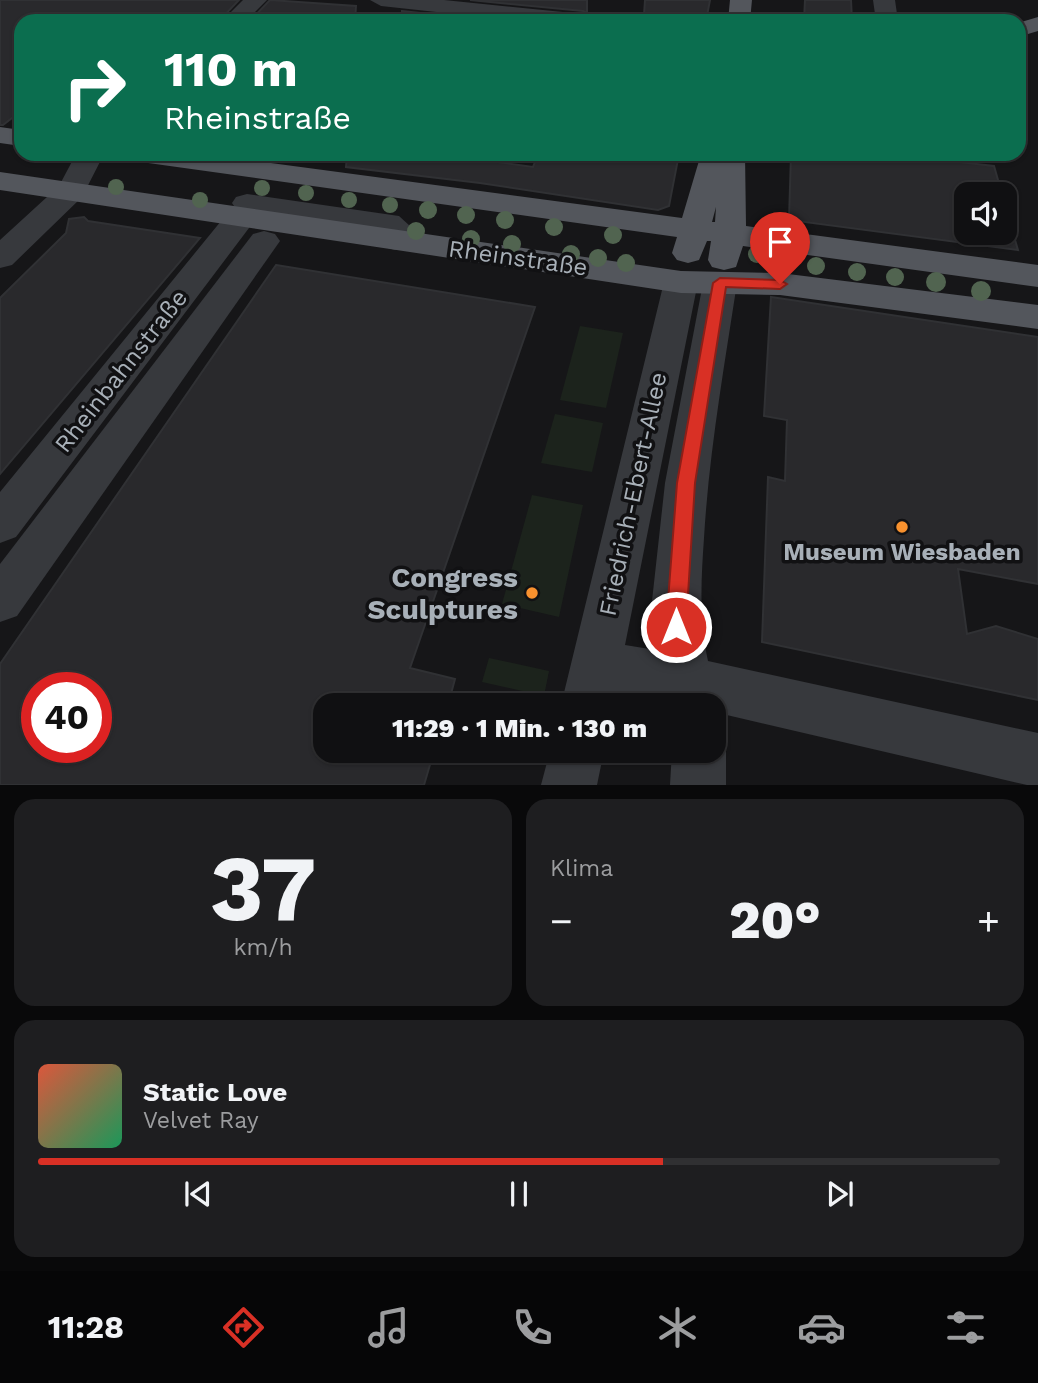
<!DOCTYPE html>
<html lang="de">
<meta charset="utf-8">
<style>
:root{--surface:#101012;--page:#1e1e20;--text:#f1f3f6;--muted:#9c9d9f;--line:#303032;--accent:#d93025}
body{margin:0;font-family:"Work Sans",sans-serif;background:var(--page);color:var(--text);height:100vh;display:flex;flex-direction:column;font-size:26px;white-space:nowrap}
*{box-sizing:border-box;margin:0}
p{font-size:23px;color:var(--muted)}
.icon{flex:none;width:38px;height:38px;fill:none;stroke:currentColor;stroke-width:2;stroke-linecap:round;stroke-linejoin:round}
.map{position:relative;height:785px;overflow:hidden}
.panel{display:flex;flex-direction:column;gap:14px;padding:14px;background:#09090a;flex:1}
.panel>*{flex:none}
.top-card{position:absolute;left:14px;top:14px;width:1012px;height:147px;border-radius:21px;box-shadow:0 2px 5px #0004,0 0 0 2px var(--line);background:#0b6e4f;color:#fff;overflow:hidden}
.buttons{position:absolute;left:954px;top:182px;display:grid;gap:14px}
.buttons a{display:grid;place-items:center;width:63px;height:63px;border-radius:14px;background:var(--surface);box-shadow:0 2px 5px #0004,0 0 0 2px var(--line);font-size:35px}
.speed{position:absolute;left:21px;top:672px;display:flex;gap:14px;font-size:35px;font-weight:700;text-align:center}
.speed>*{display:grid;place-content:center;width:91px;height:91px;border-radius:50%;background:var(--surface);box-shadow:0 2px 5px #0004,0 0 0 2px var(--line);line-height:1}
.speed .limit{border:10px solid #d22;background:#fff;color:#111}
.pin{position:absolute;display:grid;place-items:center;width:60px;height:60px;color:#fff;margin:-72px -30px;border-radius:50% 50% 50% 0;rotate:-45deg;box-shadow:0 0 7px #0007}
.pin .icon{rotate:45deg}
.me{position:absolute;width:77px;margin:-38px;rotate:0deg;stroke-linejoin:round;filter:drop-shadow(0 0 5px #0008)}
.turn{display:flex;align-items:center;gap:24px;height:147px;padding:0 35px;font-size:32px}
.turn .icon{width:91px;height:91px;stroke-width:2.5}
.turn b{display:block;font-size:49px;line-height:60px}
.big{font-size:52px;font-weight:800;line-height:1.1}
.panel .tile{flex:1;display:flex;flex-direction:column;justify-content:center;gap:10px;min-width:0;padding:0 24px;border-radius:21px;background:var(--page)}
.panel .dial{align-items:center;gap:0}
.dial b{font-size:91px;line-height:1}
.song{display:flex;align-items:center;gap:21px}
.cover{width:84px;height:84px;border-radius:10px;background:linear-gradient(135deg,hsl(10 70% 55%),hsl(150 70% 35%))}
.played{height:7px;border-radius:4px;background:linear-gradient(90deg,var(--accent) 65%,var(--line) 65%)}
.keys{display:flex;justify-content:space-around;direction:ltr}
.heat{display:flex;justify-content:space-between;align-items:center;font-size:38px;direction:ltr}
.panel .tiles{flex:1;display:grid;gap:14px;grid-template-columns:1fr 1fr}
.tile:last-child{grid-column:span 2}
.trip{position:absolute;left:313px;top:693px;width:413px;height:70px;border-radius:21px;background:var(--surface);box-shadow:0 2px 5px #0004,0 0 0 2px var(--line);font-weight:800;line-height:70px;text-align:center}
.menu{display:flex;height:112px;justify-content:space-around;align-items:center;background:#060607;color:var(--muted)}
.menu .icon{width:49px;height:49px}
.menu .on{color:var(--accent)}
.menu b{font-size:32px;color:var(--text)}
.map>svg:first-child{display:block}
.green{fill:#1c231c}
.building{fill:#29292c;stroke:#303134;stroke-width:2;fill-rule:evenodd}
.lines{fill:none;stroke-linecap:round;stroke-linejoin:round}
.minor{fill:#37393d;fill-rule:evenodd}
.major{fill:#53565c;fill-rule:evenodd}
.tree{fill:#516450}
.route{fill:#d93025;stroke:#8d1f18;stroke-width:2}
.poi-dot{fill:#f8912e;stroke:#111113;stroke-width:2.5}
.labels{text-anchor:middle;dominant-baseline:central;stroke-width:7;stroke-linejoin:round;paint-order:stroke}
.street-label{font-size:24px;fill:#a8b0b8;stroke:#111113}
.poi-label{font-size:24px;font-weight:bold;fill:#a8b0b8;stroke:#111113}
.near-poi-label{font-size:28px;font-weight:bold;fill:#a8b0b8;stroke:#111113;text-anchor:end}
</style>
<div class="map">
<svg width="1038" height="785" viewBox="0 0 1038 785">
<rect width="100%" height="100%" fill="#161618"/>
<g class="green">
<path d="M580 326 623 333 606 408 560 400Z"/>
<path d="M555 414 603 423 592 472 541 463Z"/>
<path d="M532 495 583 505 559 617 502 604Z"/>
<path d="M489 658 549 671 544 696 482 682Z"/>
</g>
<g class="building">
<path d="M0 0H239L219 21H21V111L3 125H0Z"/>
<path d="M270 0 356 6 355 21H250Z"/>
<path d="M470 0H587V13L583 11Z"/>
<path d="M645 0H710L706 21 644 15Z"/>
<path d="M805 0H851L852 21H804Z"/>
<path d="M402 11 495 21H402Z"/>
<path d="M347 154H471L469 158 533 167 538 154H679L669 206 658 210 480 183 346 167Z"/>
<path d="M791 154H889L994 166 1002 194H966V233H1004V203L1018 250 789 220Z"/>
<path d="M84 217 88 221 200 238 0 474V298L66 233 69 219Z"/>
<path d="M276 265 535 307 410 668 455 679 448 705H326V751H434L424 785H0V664ZM37 688H96V747H37Z"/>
<path d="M771 297 1038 337V584L958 569 967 634 996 626 1038 639V700L762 642 768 477 785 481 787 420 764 416Z"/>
</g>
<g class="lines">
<g class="minor">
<path d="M243 0H267L246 21H222Z"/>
<path d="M370 0H444L583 14 594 21H519L381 6Z"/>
<path d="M873 0H895L898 21H876Z"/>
<path d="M76 154H104L82 197 12 265 0 268V240L59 186Z"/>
<path d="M247 194 399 216 410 226 411 240 406 247 395 250 384 247 379 231 254 213 256 217 252 224 16 537 0 543V492L230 210 236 209 232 203 236 197Z"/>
<path d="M264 231 275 234 280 241 17 616 0 622V564L253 234Z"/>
<path d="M681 271 693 274 698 282 625 645 656 650 652 601 665 483 703 283 708 275 720 272 732 275 737 283C724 368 709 453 704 538 701 581 699 619 708 661L1038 733V785H1027L714 712V705H666L665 700 617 693 613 705H561L664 282 669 274Z"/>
<path d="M714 730 718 732 726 751V785H670L672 751H714Z"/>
<path d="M550 751H604L597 785H541Z"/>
</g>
<g class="major">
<path d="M730 0H752L750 21H728Z"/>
<path d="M1038 17V31L1018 37V23Z"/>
<path d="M0 127 21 130V146L0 143Z"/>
<path d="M127 154H204L682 218 701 154H745L746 226 1038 265V287L743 246 736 267 724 270 712 267 708 260 711 241H707L699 260 688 263 677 260 672 253 677 237 141 162 131 160ZM716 207 715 222H712Z"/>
<path d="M0 172 681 271 780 273 1038 305V329L780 295 681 293 0 190Z"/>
</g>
</g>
<g class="tree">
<circle cx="116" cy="187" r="8"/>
<circle cx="262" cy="188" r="8"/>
<circle cx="306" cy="193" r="8"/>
<circle cx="200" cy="200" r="8"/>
<circle cx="349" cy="200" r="8"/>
<circle cx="390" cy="205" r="8"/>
<circle cx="428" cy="210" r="9"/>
<circle cx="466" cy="215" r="9"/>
<circle cx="505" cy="220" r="9"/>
<circle cx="554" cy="227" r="9"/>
<circle cx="416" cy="231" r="9"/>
<circle cx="613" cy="235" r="9"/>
<circle cx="471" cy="239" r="9"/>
<circle cx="512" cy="244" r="9"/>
<circle cx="571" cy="254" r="9"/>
<circle cx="757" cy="254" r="9"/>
<circle cx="598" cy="258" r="9"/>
<circle cx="626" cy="263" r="9"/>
<circle cx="816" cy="266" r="9"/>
<circle cx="857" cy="272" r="9"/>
<circle cx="895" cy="277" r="9"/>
<circle cx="936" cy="282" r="10"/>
<circle cx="981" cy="291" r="10"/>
</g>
<path class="route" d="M720 278 780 280 787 284 780 289 726 287 695 483 686 627 683 634 676 637 669 634 666 627 677 483 713 283Z"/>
<g class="poi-dot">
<circle cx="902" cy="527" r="7"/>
<circle cx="532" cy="593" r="7"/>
</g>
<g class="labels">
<g class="street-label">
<text transform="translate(518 258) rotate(8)">Rheinstraße</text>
<text transform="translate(121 371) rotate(-52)">Rheinbahnstraße</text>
<text transform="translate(633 494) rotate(-78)">Friedrich-Ebert-Allee</text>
</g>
<g class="poi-label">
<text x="902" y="552">Museum Wiesbaden</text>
</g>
<g class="near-poi-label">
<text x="518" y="577">Congress<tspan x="518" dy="32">Sculptures</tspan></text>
</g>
</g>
</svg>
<div class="buttons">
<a><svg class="icon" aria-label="sound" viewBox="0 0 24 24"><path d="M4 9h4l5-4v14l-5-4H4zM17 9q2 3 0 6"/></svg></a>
</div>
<div class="speed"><div class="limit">40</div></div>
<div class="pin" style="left:780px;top:284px;background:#d93025"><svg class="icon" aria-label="arrive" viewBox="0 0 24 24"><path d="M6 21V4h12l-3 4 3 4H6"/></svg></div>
<svg class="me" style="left:676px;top:627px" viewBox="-20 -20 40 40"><circle r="17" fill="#d93025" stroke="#fff" stroke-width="3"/><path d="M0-11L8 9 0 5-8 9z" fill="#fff"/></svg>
<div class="trip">11:29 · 1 Min. · 130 m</div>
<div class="top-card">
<div class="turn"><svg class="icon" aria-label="right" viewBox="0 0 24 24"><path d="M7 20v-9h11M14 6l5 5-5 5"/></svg><div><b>110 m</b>Rheinstraße</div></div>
</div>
</div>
<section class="panel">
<div class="tiles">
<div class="tile dial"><b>37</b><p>km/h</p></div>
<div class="tile"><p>Klima</p>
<div class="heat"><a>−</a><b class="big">20°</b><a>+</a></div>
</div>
<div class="tile">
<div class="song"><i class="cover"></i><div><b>Static Love</b><p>Velvet Ray</p></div></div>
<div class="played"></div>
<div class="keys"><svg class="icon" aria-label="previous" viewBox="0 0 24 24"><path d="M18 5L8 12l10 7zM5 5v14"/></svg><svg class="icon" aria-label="pause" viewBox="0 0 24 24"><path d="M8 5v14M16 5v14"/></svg><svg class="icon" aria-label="next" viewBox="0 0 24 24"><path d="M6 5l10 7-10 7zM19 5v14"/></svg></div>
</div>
</div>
</section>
<nav class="menu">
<b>11:28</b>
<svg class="icon on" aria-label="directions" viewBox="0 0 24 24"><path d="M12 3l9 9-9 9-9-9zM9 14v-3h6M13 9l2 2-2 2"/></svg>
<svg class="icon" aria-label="music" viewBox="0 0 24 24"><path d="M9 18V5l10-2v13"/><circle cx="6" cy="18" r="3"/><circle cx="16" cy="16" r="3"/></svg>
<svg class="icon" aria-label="phone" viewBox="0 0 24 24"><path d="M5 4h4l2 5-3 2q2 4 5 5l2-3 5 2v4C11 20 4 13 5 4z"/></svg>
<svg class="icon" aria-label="climate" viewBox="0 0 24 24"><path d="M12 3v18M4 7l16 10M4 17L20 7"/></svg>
<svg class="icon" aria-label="car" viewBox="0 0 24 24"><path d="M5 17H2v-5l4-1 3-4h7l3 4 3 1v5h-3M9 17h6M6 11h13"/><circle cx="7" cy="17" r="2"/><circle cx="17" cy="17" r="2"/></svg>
<svg class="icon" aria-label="filters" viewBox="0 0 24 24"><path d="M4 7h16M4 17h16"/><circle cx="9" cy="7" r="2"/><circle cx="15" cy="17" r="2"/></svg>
</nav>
